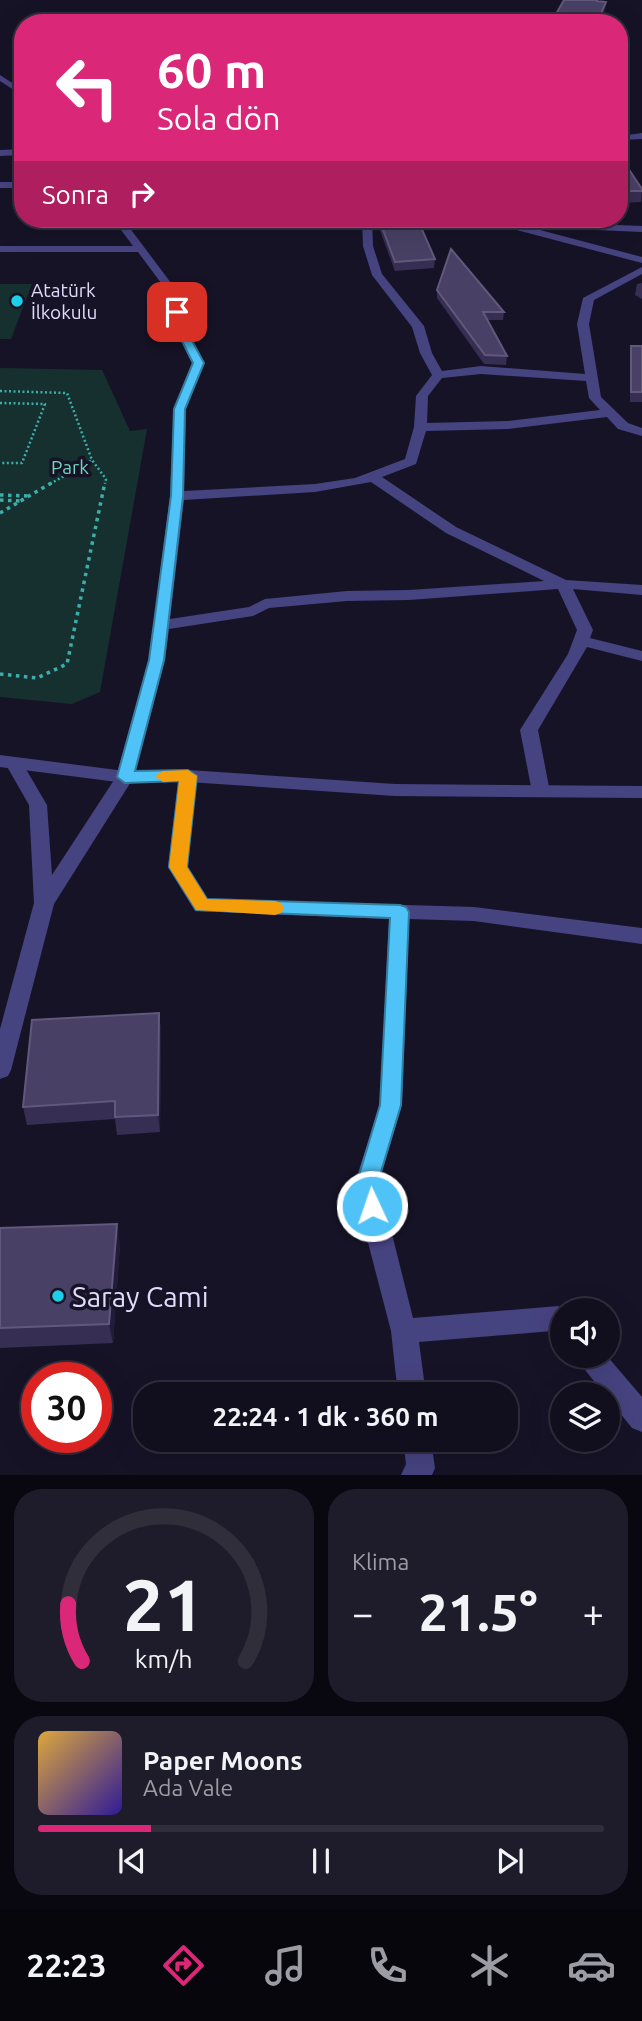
<!DOCTYPE html>
<html lang="tr">
<meta charset="utf-8">
<style>
:root{--surface:#110e1d;--page:#1e1c2a;--text:#f1f3f6;--muted:#9c9ca4;--line:#302e3b;--accent:#db2777}
body{margin:0;font-family:Ubuntu,sans-serif;background:var(--page);color:var(--text);height:100vh;display:flex;flex-direction:column;font-size:26px;white-space:nowrap}
*{box-sizing:border-box;margin:0}
p{font-size:23px;color:var(--muted)}
.icon{flex:none;width:38px;height:38px;fill:none;stroke:currentColor;stroke-width:2;stroke-linecap:round;stroke-linejoin:round}
.map{position:relative;height:1475px;overflow:hidden}
.details{display:flex;flex-direction:column;gap:14px;padding:14px;background:#090810;flex:1}
.details>*{flex:none}
.hud{position:absolute;left:14px;top:14px;width:614px;height:214px;border-radius:28px;box-shadow:0 7px 28px #0002,0 0 0 2px var(--line);background:#db2777;color:#fff;overflow:hidden}
.controls{position:absolute;left:550px;top:1298px;display:grid;gap:14px}
.controls a{display:grid;place-items:center;width:70px;height:70px;border-radius:50%;background:var(--surface);box-shadow:0 7px 28px #0002,0 0 0 2px var(--line);font-size:35px}
.speed{position:absolute;left:21px;top:1362px;display:flex;gap:14px;font-size:35px;font-weight:700;text-align:center}
.speed>*{display:grid;place-content:center;width:91px;height:91px;border-radius:50%;background:var(--surface);box-shadow:0 7px 28px #0002,0 0 0 2px var(--line);line-height:1}
.speed .limit{border:10px solid #d22;background:#fff;color:#111}
.pin{position:absolute;display:grid;place-items:center;width:60px;height:60px;color:#fff;margin:-30px;border-radius:14px;box-shadow:0 4px 10px #0006}
.me{position:absolute;width:77px;margin:-38px;rotate:357deg;stroke-linejoin:round;filter:drop-shadow(0 0 5px #0008)}
.turn{display:flex;align-items:center;gap:24px;height:147px;padding:0 28px;font-size:32px}
.turn .icon{width:91px;height:91px;stroke-width:2.5}
.turn b{display:block;font-size:49px;line-height:60px}
.then{display:flex;align-items:center;height:66px;padding:0 28px;background:#0003;gap:14px;font-size:26px}
.big{font-size:52px;font-weight:600;line-height:1.1}
.details .card{flex:1;display:flex;flex-direction:column;justify-content:center;gap:10px;min-width:0;padding:0 24px;border-radius:28px;background:var(--page)}
.details .dial{align-items:center;gap:0}
.dial svg{height:182px;overflow:visible;fill:none;stroke:var(--line);stroke-width:7;stroke-linecap:round;text-anchor:middle}
.dial text{fill:var(--text);stroke:none}
.song{display:flex;align-items:center;gap:21px}
.cover{width:84px;height:84px;border-radius:10px;background:linear-gradient(135deg,hsl(40 70% 55%),hsl(250 70% 35%))}
.played{height:7px;border-radius:4px;background:linear-gradient(90deg,var(--accent) 20%,var(--line) 20%)}
.keys{display:flex;justify-content:space-around;direction:ltr}
.heat{display:flex;justify-content:space-between;align-items:center;font-size:38px;direction:ltr}
.details .tiles{flex:1;display:grid;gap:14px;grid-template-columns:1fr 1fr}
.card:last-child{grid-column:span 2}
.trip{position:absolute;left:133px;top:1382px;width:385px;height:70px;border-radius:28px;background:var(--surface);box-shadow:0 7px 28px #0002,0 0 0 2px var(--line);font-weight:600;line-height:70px;text-align:center}
.menu{display:flex;height:112px;justify-content:space-around;align-items:center;background:#07060c;color:var(--muted)}
.menu .icon{width:49px;height:49px}
.menu .on{color:var(--accent)}
.menu b{font-size:32px;color:var(--text)}
.map>svg:first-child{display:block}
.green{fill:#163030}
.lines{fill:none;stroke-linecap:round;stroke-linejoin:round}
.path-far1{stroke:#3eaeaa;stroke-width:2.5;stroke-dasharray:2 2.5;stroke-linecap:butt}
.path{stroke:#3eaeaa;stroke-width:3.5;stroke-dasharray:3.5 4.5;stroke-linecap:butt}
.minor{fill:#464381;fill-rule:evenodd}
.tertiary{fill:#464381;fill-rule:evenodd}
.wall{fill:#362e53}
.shaded-wall{fill:#221b3a}
.building{fill:#484165;stroke:#60597c;stroke-width:2}
.route{fill:#4fc3f7;stroke:#337fa1;stroke-width:2}
.slow{fill:#f59e0b}
.poi-dot{fill:#1dcee7;stroke:#171327;stroke-width:2.5}
.labels{text-anchor:middle;dominant-baseline:central;stroke-width:7;stroke-linejoin:round;paint-order:stroke}
.far-poi-label{font-size:19px;fill:#e1dcfb;stroke:#171327;text-anchor:start}
.far-park-label{font-size:19px;fill:#6fd5bd;stroke:#171327}
.near-poi-label{font-size:28px;fill:#e1dcfb;stroke:#171327;text-anchor:start}
</style>
<div class="map">
<svg width="642" height="1475" viewBox="0 0 642 1475">
<rect width="100%" height="100%" fill="#171327"/>
<g class="green">
<path d="M0 284H32L11 339H0Z"/>
<path d="M0 368 102 370 130 431 147 429 100 692 72 704 0 697Z"/>
</g>
<g class="lines">
<g class="path-far1">
<path d="M0 391 67 393 92 460 106 479 105 484"/>
<path d="M0 403 45 404 22 463H0"/>
<path d="M50 484 92 460"/>
</g>
<g class="path">
<path d="M0 495 29 496"/>
<path d="M0 500 20 501"/>
<path d="M0 513 53 482"/>
<path d="M0 674 37 678 67 664 105 482"/>
</g>
<g class="minor">
<path d="M642 133V139L620 140V136Z"/>
<path d="M23 149V155L0 156V150Z"/>
<rect x="0" y="182" width="23" height="6"/>
<path d="M113 219H123L174 287 191 337 204 363 186 409 184 491 315 484 355 478 405 459 414 427 416 396 432 375 420 353 412 327 372 275 363 246 362 219H372L373 246 382 274 424 326 432 353 442 371 481 366 585 374 577 324 583 298 642 267V274L594 300 589 324 601 397 628 423 642 428V436L618 429 607 417 508 429 426 431 416 464 382 477 456 527 566 580 642 585V595L573 589 593 630 590 638 642 651V661L587 647 538 730 550 792 547 796H535L532 792 520 730 568 654 577 630 558 589 409 600 347 601 269 608 253 616 169 629 165 660 134 777 54 904 11 1070 8 1076 0 1079V1029L34 903 29 805 5 763 8 759H20L47 805 52 875 116 777 149 660 170 496 174 409 192 363 179 337 164 287 138 252H0V246H133ZM481 374 586 381 589 398 600 410 508 421 427 423 428 396 442 378ZM371 482 446 533 544 581 409 590 347 591 265 599 249 607 170 619 184 500 315 492Z"/>
<path d="M502 220 642 257V263L498 225 497 223Z"/>
<path d="M188 770 197 776 188 867 208 899 474 907 642 928V944L474 921 409 919 402 1105 379 1182 413 1318 558 1306 568 1311H562V1335L552 1331 419 1342 426 1395H398L391 1331 365 1231 355 1182 380 1105 389 919 195 911 168 867 179 776Z"/>
<path d="M577 1356H607L642 1397V1432L632 1428 581 1365Z"/>
<path d="M403 1440H431L435 1468 432 1475H401L406 1464Z"/>
</g>
<g class="tertiary">
<path d="M0 75 23 90V96L0 81Z"/>
<path d="M473 219 642 226V232L502 226Z"/>
<path d="M0 755 125 771 188 770 395 784 642 786V798L395 796 188 782 125 783 0 767Z"/>
</g>
</g>
<g class="wall">
<path d="M620 156 642 189 641 202 620 203Z"/>
<path d="M379 219 416 225 435 259 434 268 395 271 379 228Z"/>
<path d="M642 283V299L635 295 637 284Z"/>
<path d="M437 290 504 312 503 320H487L507 356 506 365 484 364 437 298Z"/>
<path d="M631 346H642V402H630V355Z"/>
<path d="M159 1013 161 1031 160 1132 117 1135 115 1119 27 1125 23 1107Z"/>
<path d="M0 1228 120 1244 113 1343 0 1348Z"/>
</g>
<g class="shaded-wall">
<path d="M606 2 605 12 600 23H597Z"/>
<path d="M159 1013 161 1031 160 1132 158 1115Z"/>
<path d="M117 1224 120 1244 113 1343 109 1324Z"/>
</g>
<g class="building">
<path d="M564 0H597V1L606 2 597 23H557L558 21H552Z"/>
<path d="M620 156 642 189V191H620Z"/>
<path d="M379 219H413L416 225H420L435 259 395 262Z"/>
<path d="M451 249 504 312H483L507 356 485 355 437 290Z"/>
<rect x="631" y="346" width="11" height="46"/>
<path d="M159 1013 158 1115 115 1117V1101L23 1107 32 1020Z"/>
<path d="M117 1224 109 1324 0 1328V1228Z"/>
</g>
<path class="route" d="M177 309 182 312 190 337 204 363 185 409 183 496 164 660 135 771 188 770 197 776 187 867 207 899 400 905 406 907 409 912 401 1105 378 1182 383 1206 380 1213 372 1216 364 1213 357 1182 380 1105 390 918 196 910 169 867 179 781 125 783 117 777 149 660 171 496 174 409 193 363 180 337 172 312Z"/>
<path class="slow" d="M188 770 197 776 187 867 207 899 275 901 281 903 284 908 281 913 275 915 196 910 169 867 179 781 163 782 155 776 163 771Z"/>
<g class="poi-dot">
<circle cx="17" cy="301" r="7"/>
<circle cx="58" cy="1296" r="7"/>
</g>
<g class="labels">
<g class="far-poi-label">
<text x="31" y="290">Atatürk<tspan x="31" dy="22">İlkokulu</tspan></text>
</g>
<g class="far-park-label">
<text x="70" y="467">Park</text>
</g>
<g class="near-poi-label">
<text x="72" y="1296">Saray Cami</text>
</g>
</g>
</svg>
<div class="controls">
<a><svg class="icon" aria-label="sound" viewBox="0 0 24 24"><path d="M4 9h4l5-4v14l-5-4H4zM17 9q2 3 0 6"/></svg></a>
<a><svg class="icon" aria-label="layers" viewBox="0 0 24 24"><path d="M12 4l9 5-9 5-9-5zM3 14l9 5 9-5"/></svg></a>
</div>
<div class="speed"><div class="limit">30</div></div>
<div class="pin" style="left:177px;top:312px;background:#d93025"><svg class="icon" aria-label="arrive" viewBox="0 0 24 24"><path d="M6 21V4h12l-3 4 3 4H6"/></svg></div>
<svg class="me" style="left:372px;top:1206px" viewBox="-20 -20 40 40"><circle r="17" fill="#4fc3f7" stroke="#fff" stroke-width="3"/><path d="M0-11L8 9 0 5-8 9z" fill="#fff"/></svg>
<div class="trip">22:24 · 1 dk · 360 m</div>
<div class="hud">
<div class="turn"><svg class="icon" aria-label="left" viewBox="0 0 24 24"><path d="M17 20v-9H6M10 6l-5 5 5 5"/></svg><div><b>60 m</b>Sola dön</div></div>
<div class="then">Sonra<svg class="icon" aria-label="right" viewBox="0 0 24 24"><path d="M7 20v-9h11M14 6l5 5-5 5"/></svg></div>
</div>
</div>
<section class="details">
<div class="tiles">
<div class="card dial"><svg viewBox="0 0 100 80">
<path d="M14 69A42 42 0 1 1 86 69"/>
<path d="M14 69A42 42 0 0 1 8 44" stroke="#db2777"/>
<text x="50" y="56" font-size="32" font-weight="700">21</text>
<text x="50" y="72" font-size="11">km/h</text>
</svg></div>
<div class="card"><p>Klima</p>
<div class="heat"><a>−</a><b class="big">21.5°</b><a>+</a></div>
</div>
<div class="card">
<div class="song"><i class="cover"></i><div><b>Paper Moons</b><p>Ada Vale</p></div></div>
<div class="played"></div>
<div class="keys"><svg class="icon" aria-label="previous" viewBox="0 0 24 24"><path d="M18 5L8 12l10 7zM5 5v14"/></svg><svg class="icon" aria-label="pause" viewBox="0 0 24 24"><path d="M8 5v14M16 5v14"/></svg><svg class="icon" aria-label="next" viewBox="0 0 24 24"><path d="M6 5l10 7-10 7zM19 5v14"/></svg></div>
</div>
</div>
</section>
<nav class="menu">
<b>22:23</b>
<svg class="icon on" aria-label="directions" viewBox="0 0 24 24"><path d="M12 3l9 9-9 9-9-9zM9 14v-3h6M13 9l2 2-2 2"/></svg>
<svg class="icon" aria-label="music" viewBox="0 0 24 24"><path d="M9 18V5l10-2v13"/><circle cx="6" cy="18" r="3"/><circle cx="16" cy="16" r="3"/></svg>
<svg class="icon" aria-label="phone" viewBox="0 0 24 24"><path d="M5 4h4l2 5-3 2q2 4 5 5l2-3 5 2v4C11 20 4 13 5 4z"/></svg>
<svg class="icon" aria-label="climate" viewBox="0 0 24 24"><path d="M12 3v18M4 7l16 10M4 17L20 7"/></svg>
<svg class="icon" aria-label="car" viewBox="0 0 24 24"><path d="M5 17H2v-5l4-1 3-4h7l3 4 3 1v5h-3M9 17h6M6 11h13"/><circle cx="7" cy="17" r="2"/><circle cx="17" cy="17" r="2"/></svg>
</nav>
